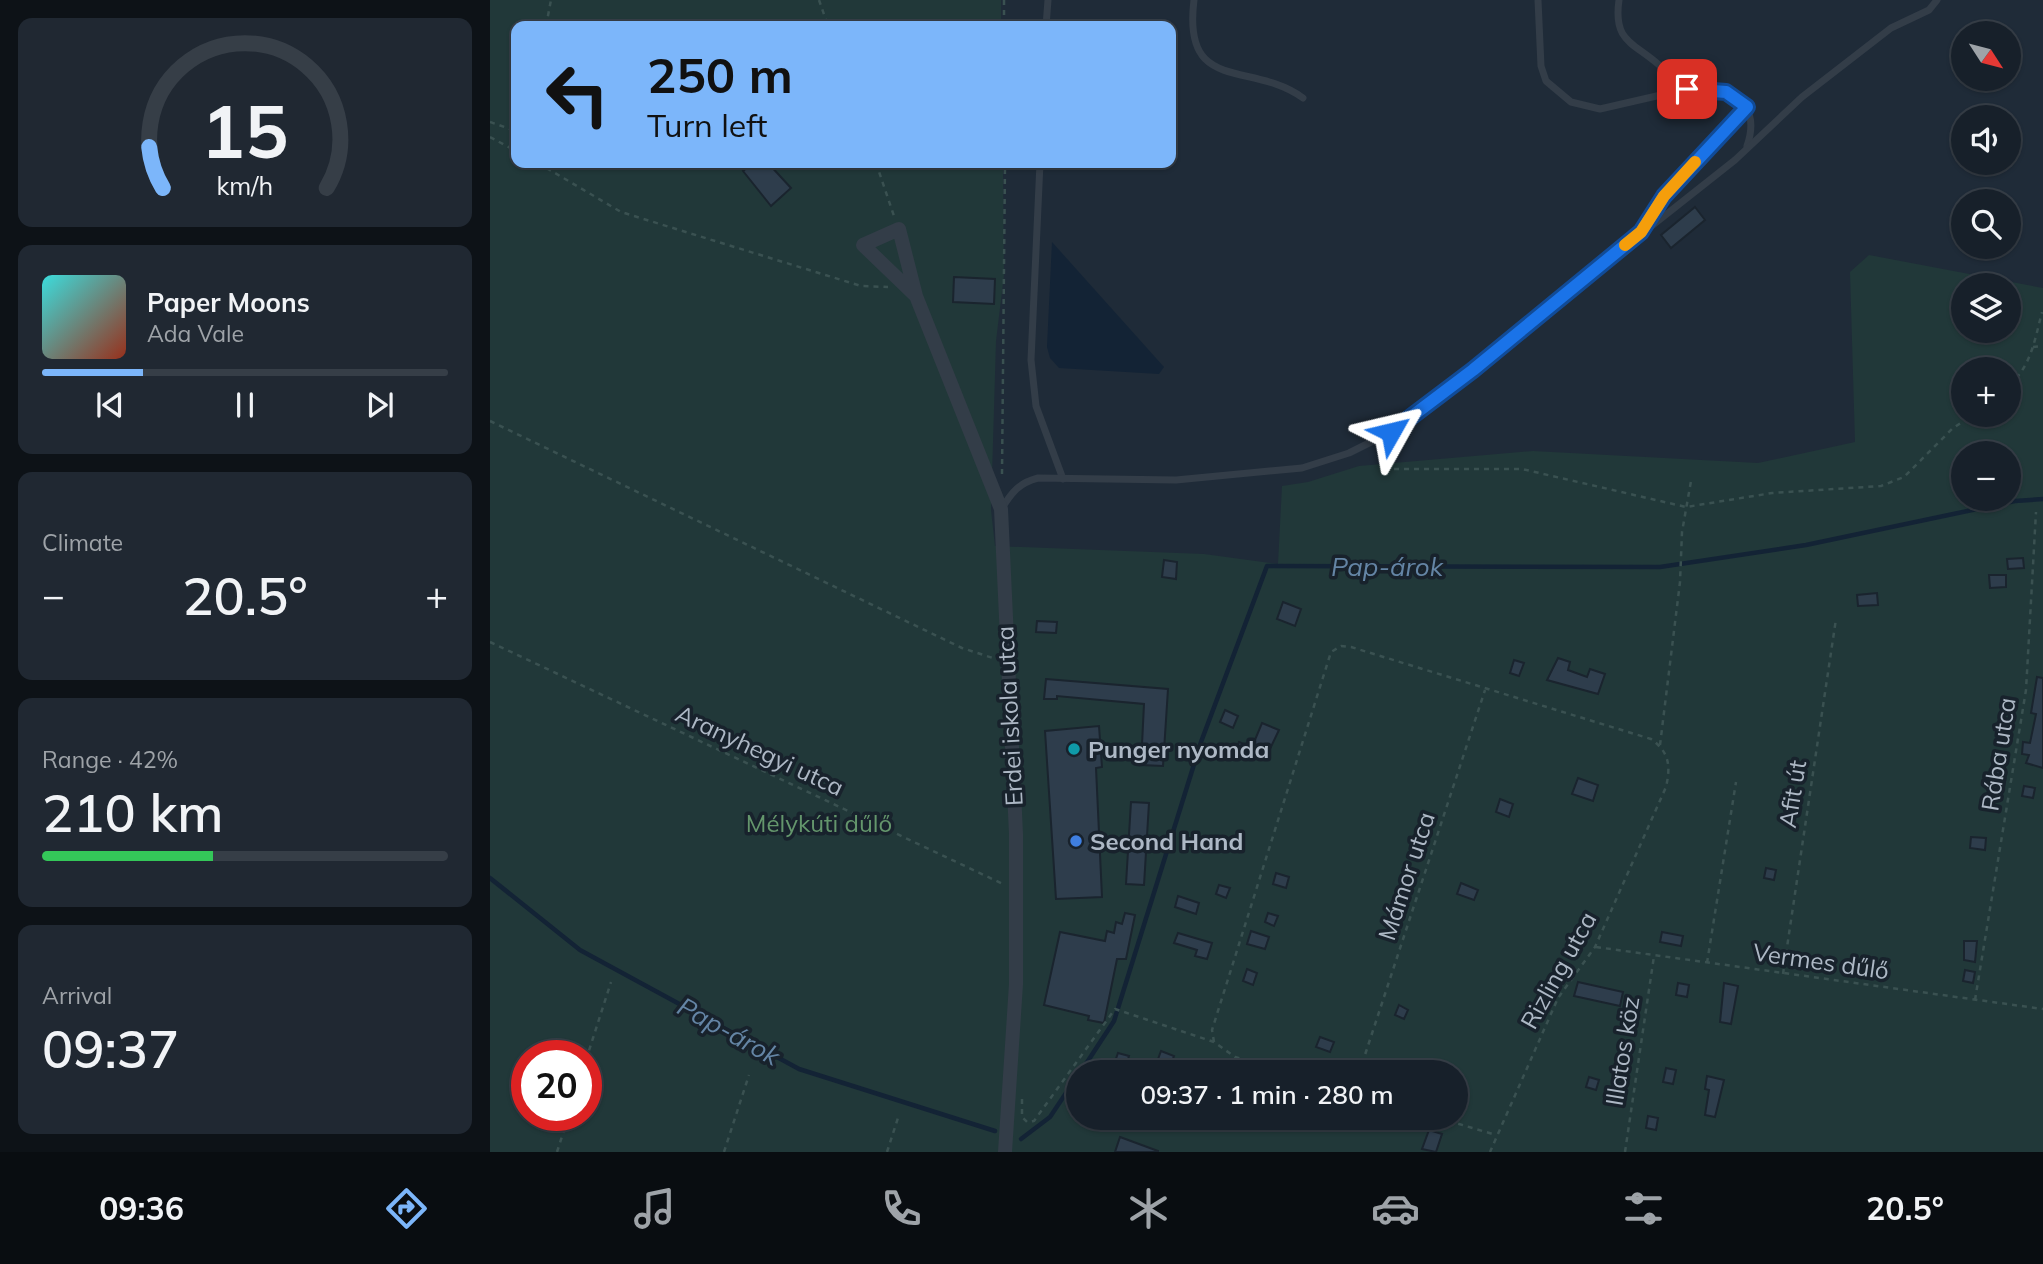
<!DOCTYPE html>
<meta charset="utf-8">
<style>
:root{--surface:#17202a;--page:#202832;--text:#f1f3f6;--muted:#9ea3a8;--line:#363e47;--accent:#7cb6fa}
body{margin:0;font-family:Mulish,sans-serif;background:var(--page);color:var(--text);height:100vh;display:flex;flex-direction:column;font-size:26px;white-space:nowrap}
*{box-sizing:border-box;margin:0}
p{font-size:23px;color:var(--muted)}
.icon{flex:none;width:38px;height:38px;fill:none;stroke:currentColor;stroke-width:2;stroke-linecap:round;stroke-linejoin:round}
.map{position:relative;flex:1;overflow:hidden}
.sheet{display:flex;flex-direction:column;gap:18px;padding:18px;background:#0d1217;width:490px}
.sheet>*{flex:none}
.top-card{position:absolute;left:21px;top:21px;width:665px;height:147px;border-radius:14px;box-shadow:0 2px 5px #0004,0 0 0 2px var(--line);background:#7cb6fa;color:#111;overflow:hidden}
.needle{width:46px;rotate:126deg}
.tools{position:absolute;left:1461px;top:21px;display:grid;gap:14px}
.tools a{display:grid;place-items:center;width:70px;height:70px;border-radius:50%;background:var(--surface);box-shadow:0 2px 5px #0004,0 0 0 2px var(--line);font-size:35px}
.speed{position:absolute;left:21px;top:1040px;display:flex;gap:14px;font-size:35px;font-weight:700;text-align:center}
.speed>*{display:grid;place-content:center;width:91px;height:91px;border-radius:50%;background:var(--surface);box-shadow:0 2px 5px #0004,0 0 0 2px var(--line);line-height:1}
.speed .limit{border:10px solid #d22;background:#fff;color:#111}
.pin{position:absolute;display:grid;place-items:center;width:60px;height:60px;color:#fff;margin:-30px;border-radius:14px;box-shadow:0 4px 10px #0006}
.me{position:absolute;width:77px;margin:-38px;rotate:53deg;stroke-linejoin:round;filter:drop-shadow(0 0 5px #0008)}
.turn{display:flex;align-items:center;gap:24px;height:147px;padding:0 21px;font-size:32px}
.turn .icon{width:91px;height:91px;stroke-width:2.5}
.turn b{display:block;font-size:49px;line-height:60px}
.big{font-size:52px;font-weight:600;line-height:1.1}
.sheet .card{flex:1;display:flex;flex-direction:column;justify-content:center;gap:10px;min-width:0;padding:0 24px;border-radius:14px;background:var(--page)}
.sheet .dial{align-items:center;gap:0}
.dial svg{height:182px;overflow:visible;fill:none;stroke:var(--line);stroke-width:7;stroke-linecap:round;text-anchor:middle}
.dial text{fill:var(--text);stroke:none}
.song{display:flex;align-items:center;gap:21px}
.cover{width:84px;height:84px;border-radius:10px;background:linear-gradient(135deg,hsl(180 70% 55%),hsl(10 70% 35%))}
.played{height:7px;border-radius:4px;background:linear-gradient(90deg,var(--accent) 25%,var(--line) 25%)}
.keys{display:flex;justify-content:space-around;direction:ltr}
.heat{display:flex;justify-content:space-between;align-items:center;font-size:38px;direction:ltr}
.charge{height:10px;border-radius:5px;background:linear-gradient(90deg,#34c759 42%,var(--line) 0)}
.trip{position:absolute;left:576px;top:1060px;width:402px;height:70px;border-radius:35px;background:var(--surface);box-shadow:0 2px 5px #0004,0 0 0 2px var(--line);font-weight:600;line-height:70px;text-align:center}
.dock{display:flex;height:112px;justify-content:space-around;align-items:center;background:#090d11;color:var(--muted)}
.dock .icon{width:49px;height:49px}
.dock .selected{color:var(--accent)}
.dock b{font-size:32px;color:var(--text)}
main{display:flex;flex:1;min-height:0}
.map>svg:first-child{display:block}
.green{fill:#213839;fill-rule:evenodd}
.water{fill:#132335}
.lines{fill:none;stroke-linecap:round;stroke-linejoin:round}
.stream{stroke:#132335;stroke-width:4.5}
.building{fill:#2e3d4c;stroke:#1a242e;stroke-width:2}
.path{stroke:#3a5151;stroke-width:2.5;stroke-dasharray:5 5;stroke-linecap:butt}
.service{stroke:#333d48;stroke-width:7}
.minor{stroke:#333d48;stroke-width:14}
.route-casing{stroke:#114b97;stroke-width:18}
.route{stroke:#1a73e8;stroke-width:12}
.slow{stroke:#f59e0b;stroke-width:12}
.culture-dot{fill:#0f9aa8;stroke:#18222c;stroke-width:2.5}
.shop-dot{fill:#3f7fe0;stroke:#18222c;stroke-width:2.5}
.labels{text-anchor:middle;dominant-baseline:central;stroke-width:7;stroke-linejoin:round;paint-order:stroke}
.street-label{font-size:24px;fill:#adb8c5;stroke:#18222c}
.poi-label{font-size:24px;font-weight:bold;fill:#adb8c5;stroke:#18222c;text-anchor:start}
.park-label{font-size:24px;fill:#64966c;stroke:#18222c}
.water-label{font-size:26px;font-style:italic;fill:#6485a5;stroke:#18222c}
</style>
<main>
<section class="sheet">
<div class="card dial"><svg viewBox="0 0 100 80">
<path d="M14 69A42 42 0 1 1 86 69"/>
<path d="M14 69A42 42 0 0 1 8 51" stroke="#7cb6fa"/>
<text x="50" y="56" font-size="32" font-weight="700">15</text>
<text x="50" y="72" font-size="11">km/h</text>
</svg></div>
<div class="card">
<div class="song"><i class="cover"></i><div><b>Paper Moons</b><p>Ada Vale</p></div></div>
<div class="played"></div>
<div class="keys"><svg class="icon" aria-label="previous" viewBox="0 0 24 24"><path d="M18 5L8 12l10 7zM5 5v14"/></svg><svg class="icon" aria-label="pause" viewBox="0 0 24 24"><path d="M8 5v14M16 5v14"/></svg><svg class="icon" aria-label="next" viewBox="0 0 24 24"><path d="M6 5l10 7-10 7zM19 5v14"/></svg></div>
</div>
<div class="card"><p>Climate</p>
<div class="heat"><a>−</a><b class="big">20.5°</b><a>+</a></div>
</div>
<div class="card"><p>Range · 42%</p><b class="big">210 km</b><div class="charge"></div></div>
<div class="card"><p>Arrival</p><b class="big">09:37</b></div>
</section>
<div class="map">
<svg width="1553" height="1152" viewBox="0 0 1553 1152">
<rect width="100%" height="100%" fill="#1f2b38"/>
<path class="green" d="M0 0H511V26H26V163H513L514 275 506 341 501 510 505 546 714 554 788 564 792 486 818 482 869 466 1043 451 1268 463 1365 442 1360 272 1379 255 1553 288V1152H0ZM1474 285H1519V331H1474ZM1474 369H1519V415H1474ZM1474 453H1519V499H1474ZM37 1055H96V1115H37ZM588 1073H966V1118H588Z"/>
<path class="water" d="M562 242 674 367 669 374 569 368 560 358 557 347Z"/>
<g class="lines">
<g class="stream">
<path d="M0 878 90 950 309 1069 505 1131"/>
<path d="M590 1073 624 1021 711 742 777 566 1170 567 1316 545 1525 501 1553 499"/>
<path d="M531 1139 560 1117 588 1075"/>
</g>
</g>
<g class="building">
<path d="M263 163H278L301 188 281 206 253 171Z"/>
<path d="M1205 207 1215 220 1181 248 1171 235Z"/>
<path d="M464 277 505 279 504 304 463 302Z"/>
<path d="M1533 558 1534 568 1518 569 1517 559Z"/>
<path d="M674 560 687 562 686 579 672 577Z"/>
<path d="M1499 575H1516V587L1500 588Z"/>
<path d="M1387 593 1388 605 1368 606 1367 595Z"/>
<path d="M793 602 811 609 805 626 787 619Z"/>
<path d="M547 621 567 622 566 633 546 632Z"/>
<path d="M1068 658 1080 662 1078 670 1097 677 1100 669 1115 674 1108 694 1057 680Z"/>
<path d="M1024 660 1034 663 1029 676 1020 673Z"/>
<path d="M1547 677 1553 678V768L1536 763 1539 755 1532 754 1533 742 1540 743 1546 714 1541 713Z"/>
<path d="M556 679 678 689 673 766 651 765 654 704 567 696V699H554Z"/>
<path d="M735 710 748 716 743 728 730 722Z"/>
<path d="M772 723 789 730 778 753 762 747Z"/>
<path d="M609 726 612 767 606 768 612 897 566 899 555 731Z"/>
<path d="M749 742 759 746 755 756 745 752Z"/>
<path d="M1504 754 1514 755 1511 787 1498 785Z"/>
<path d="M1088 778 1108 785 1103 801 1082 794Z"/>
<path d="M1534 786 1545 788 1543 798 1532 796Z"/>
<path d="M1010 799 1023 804 1019 817 1006 812Z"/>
<path d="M641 802 659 803 654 885 636 884Z"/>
<path d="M1481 837 1496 838 1495 850 1480 848Z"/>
<path d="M1276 868 1286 870 1284 880 1274 878Z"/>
<path d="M786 873 799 877 796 888 783 884Z"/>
<path d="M971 883 988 890 984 900 967 894Z"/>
<path d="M729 885 740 888 736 898 726 894Z"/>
<path d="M688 896 709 903 706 914 685 907Z"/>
<path d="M635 913 645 915 636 959H627L614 1023 598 1020 599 1016 554 1005 570 932 615 941 617 931 624 933 626 922 632 924Z"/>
<path d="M778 913 788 916 784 926 775 922Z"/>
<path d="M761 931 779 937 775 949 757 944Z"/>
<path d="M1172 932 1193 936 1191 946 1170 942Z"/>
<path d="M688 933 722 943 717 959 705 956 707 950 684 943Z"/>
<path d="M1474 941H1487L1485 962 1474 960Z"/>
<path d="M757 969 767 973 763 985 753 981Z"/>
<path d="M1475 970 1485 972 1483 983 1473 981Z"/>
<path d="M1088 982 1133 992 1130 1006 1084 996Z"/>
<path d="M1188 983 1199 985 1197 997 1186 995Z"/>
<path d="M1234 983 1248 986 1241 1024 1230 1022Z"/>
<path d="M909 1005 918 1010 914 1019 905 1015Z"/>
<path d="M830 1037 844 1042 840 1052 826 1047Z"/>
<path d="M671 1051 684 1056 680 1067 667 1062Z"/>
<path d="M628 1053 639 1056 634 1073H621Z"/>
<path d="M1176 1068 1186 1070 1183 1084 1173 1082Z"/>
<path d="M1217 1076 1234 1080 1225 1117 1215 1115 1219 1090 1215 1089Z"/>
<path d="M1099 1077 1109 1080 1106 1090 1096 1087Z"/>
<path d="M1158 1116 1168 1118 1166 1130 1156 1128Z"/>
<path d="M939 1130 952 1134 946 1152 932 1149Z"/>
<path d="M630 1137 668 1151V1152H625Z"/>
</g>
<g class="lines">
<g class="path">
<path d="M329 0 338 26"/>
<path d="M514 0V26"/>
<path d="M56 26 61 0"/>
<path d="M0 122 26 131V129"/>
<path d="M0 137 26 151"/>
<path d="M48 163 131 212 371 286 398 287"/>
<path d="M386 163 404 216"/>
<path d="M1543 347 1553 346"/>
<path d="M1519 385C1541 367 1545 339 1552 312"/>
<path d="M0 421 472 648 506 659"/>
<path d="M894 469H1032L1196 507 1282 493 1391 486 1414 477 1462 429 1482 415"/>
<path d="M512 474 515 163"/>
<path d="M0 642 513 884"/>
<path d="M1170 745 1190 582 1192 532 1201 481"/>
<path d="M1106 947 1553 1009"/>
<path d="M1217 963 1246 782"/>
<path d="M1293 974 1346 619"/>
<path d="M1485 1000 1536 690 1546 512"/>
<path d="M724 1042 722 1030 841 652 851 646 861 647 1161 739C1179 752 1181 765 1176 787L1105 947 1068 998 1000 1152"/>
<path d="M96 1060 121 982"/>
<path d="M869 1073 995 690"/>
<path d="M532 1099V1117L537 1122 544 1121 625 1009 724 1042 745 1057 797 1073"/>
<path d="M949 1118 1006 1135"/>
<path d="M67 1152 79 1115"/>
<path d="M234 1152 259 1075"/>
<path d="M397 1152 408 1118"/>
<path d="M1135 1152 1164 956"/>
</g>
<g class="service">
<path d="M704 0C692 95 761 60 813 98"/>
<path d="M1048 0 1051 66 1056 81 1081 102 1110 109 1197 89"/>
<path d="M1129 0C1123 42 1143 42 1169 65 1176 71 1180 80 1188 86 1199 89 1209 87 1220 88 1255 92 1268 114 1257 146"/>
<path d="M556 26 558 0"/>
<path d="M550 163 541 360 546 406 573 479"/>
<path d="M1153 229 1174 196 1257 108"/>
<path d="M512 508C522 492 529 483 548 478L686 480 812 468 859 453 901 432 1245 160 1312 97 1401 28 1439 10 1447 0"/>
</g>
<path class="minor" d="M426 296 373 245 409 229 426 296 511 509 526 834V984L515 1152"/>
</g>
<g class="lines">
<defs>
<path id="route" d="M901 432 983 370 1151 232 1174 196 1257 107 1236 92 1197 89"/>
</defs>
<use href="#route" class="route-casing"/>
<use href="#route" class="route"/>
<path class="slow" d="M1135 245 1151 232 1174 196 1205 162"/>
</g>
<circle class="culture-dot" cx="584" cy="749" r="7"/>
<circle class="shop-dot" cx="586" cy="841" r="7"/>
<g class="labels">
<g class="street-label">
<text transform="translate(519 716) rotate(-93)">Erdei iskola utca</text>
<text transform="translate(270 750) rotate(25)">Aranyhegyi utca</text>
<text transform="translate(1508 754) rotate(-81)">Rába utca</text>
<text transform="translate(1302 794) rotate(-81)">Afit út</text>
<text transform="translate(916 876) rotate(-72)">Mámor utca</text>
<text transform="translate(1331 961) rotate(8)">Vermes dűlő</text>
<text transform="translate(1068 970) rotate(-61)">Rizling utca</text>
<text transform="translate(1132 1051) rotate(-81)">Illatos köz</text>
</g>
<g class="poi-label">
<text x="598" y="749">Punger nyomda</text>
<text x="600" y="841">Second Hand</text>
</g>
<g class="park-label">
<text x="329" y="823">Mélykúti dűlő</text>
</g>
<g class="water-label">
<text x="897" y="566">Pap-árok</text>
<text transform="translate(239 1031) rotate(29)">Pap-árok</text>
</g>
</g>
</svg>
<div class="tools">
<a><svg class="needle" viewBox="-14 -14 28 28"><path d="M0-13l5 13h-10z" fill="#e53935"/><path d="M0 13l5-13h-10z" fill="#9ea3a8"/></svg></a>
<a><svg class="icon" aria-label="sound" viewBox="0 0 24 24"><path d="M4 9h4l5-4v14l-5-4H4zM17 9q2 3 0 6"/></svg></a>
<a><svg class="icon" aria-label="search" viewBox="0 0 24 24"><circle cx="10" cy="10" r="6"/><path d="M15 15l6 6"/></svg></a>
<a><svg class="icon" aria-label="layers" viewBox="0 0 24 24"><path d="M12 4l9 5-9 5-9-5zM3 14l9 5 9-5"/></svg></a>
<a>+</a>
<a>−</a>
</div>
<div class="speed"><div class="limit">20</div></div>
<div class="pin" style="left:1197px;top:89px;background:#d93025"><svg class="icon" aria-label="arrive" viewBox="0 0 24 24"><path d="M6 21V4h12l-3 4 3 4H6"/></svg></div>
<svg class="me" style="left:901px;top:432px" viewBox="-20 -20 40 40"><path d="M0-17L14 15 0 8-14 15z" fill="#1a73e8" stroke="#fff" stroke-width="4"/></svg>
<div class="trip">09:37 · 1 min · 280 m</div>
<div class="top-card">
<div class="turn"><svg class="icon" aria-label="left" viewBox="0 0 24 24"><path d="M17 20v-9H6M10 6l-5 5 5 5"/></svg><div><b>250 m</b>Turn left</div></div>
</div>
</div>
</main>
<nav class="dock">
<b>09:36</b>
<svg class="icon selected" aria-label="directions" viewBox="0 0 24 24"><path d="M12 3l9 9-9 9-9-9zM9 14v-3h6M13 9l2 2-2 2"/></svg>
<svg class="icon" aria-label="music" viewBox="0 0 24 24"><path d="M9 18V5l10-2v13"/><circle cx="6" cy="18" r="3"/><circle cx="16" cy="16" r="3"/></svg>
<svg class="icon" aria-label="phone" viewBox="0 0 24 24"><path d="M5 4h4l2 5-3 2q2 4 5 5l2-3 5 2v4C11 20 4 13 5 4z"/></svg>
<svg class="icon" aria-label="climate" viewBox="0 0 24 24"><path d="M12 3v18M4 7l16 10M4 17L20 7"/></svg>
<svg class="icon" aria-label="car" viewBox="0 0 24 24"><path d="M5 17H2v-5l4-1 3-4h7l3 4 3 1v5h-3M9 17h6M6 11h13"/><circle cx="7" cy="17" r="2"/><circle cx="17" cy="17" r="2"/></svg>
<svg class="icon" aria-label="filters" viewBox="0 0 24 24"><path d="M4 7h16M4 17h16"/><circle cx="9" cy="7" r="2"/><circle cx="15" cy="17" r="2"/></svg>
<b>20.5°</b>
</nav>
